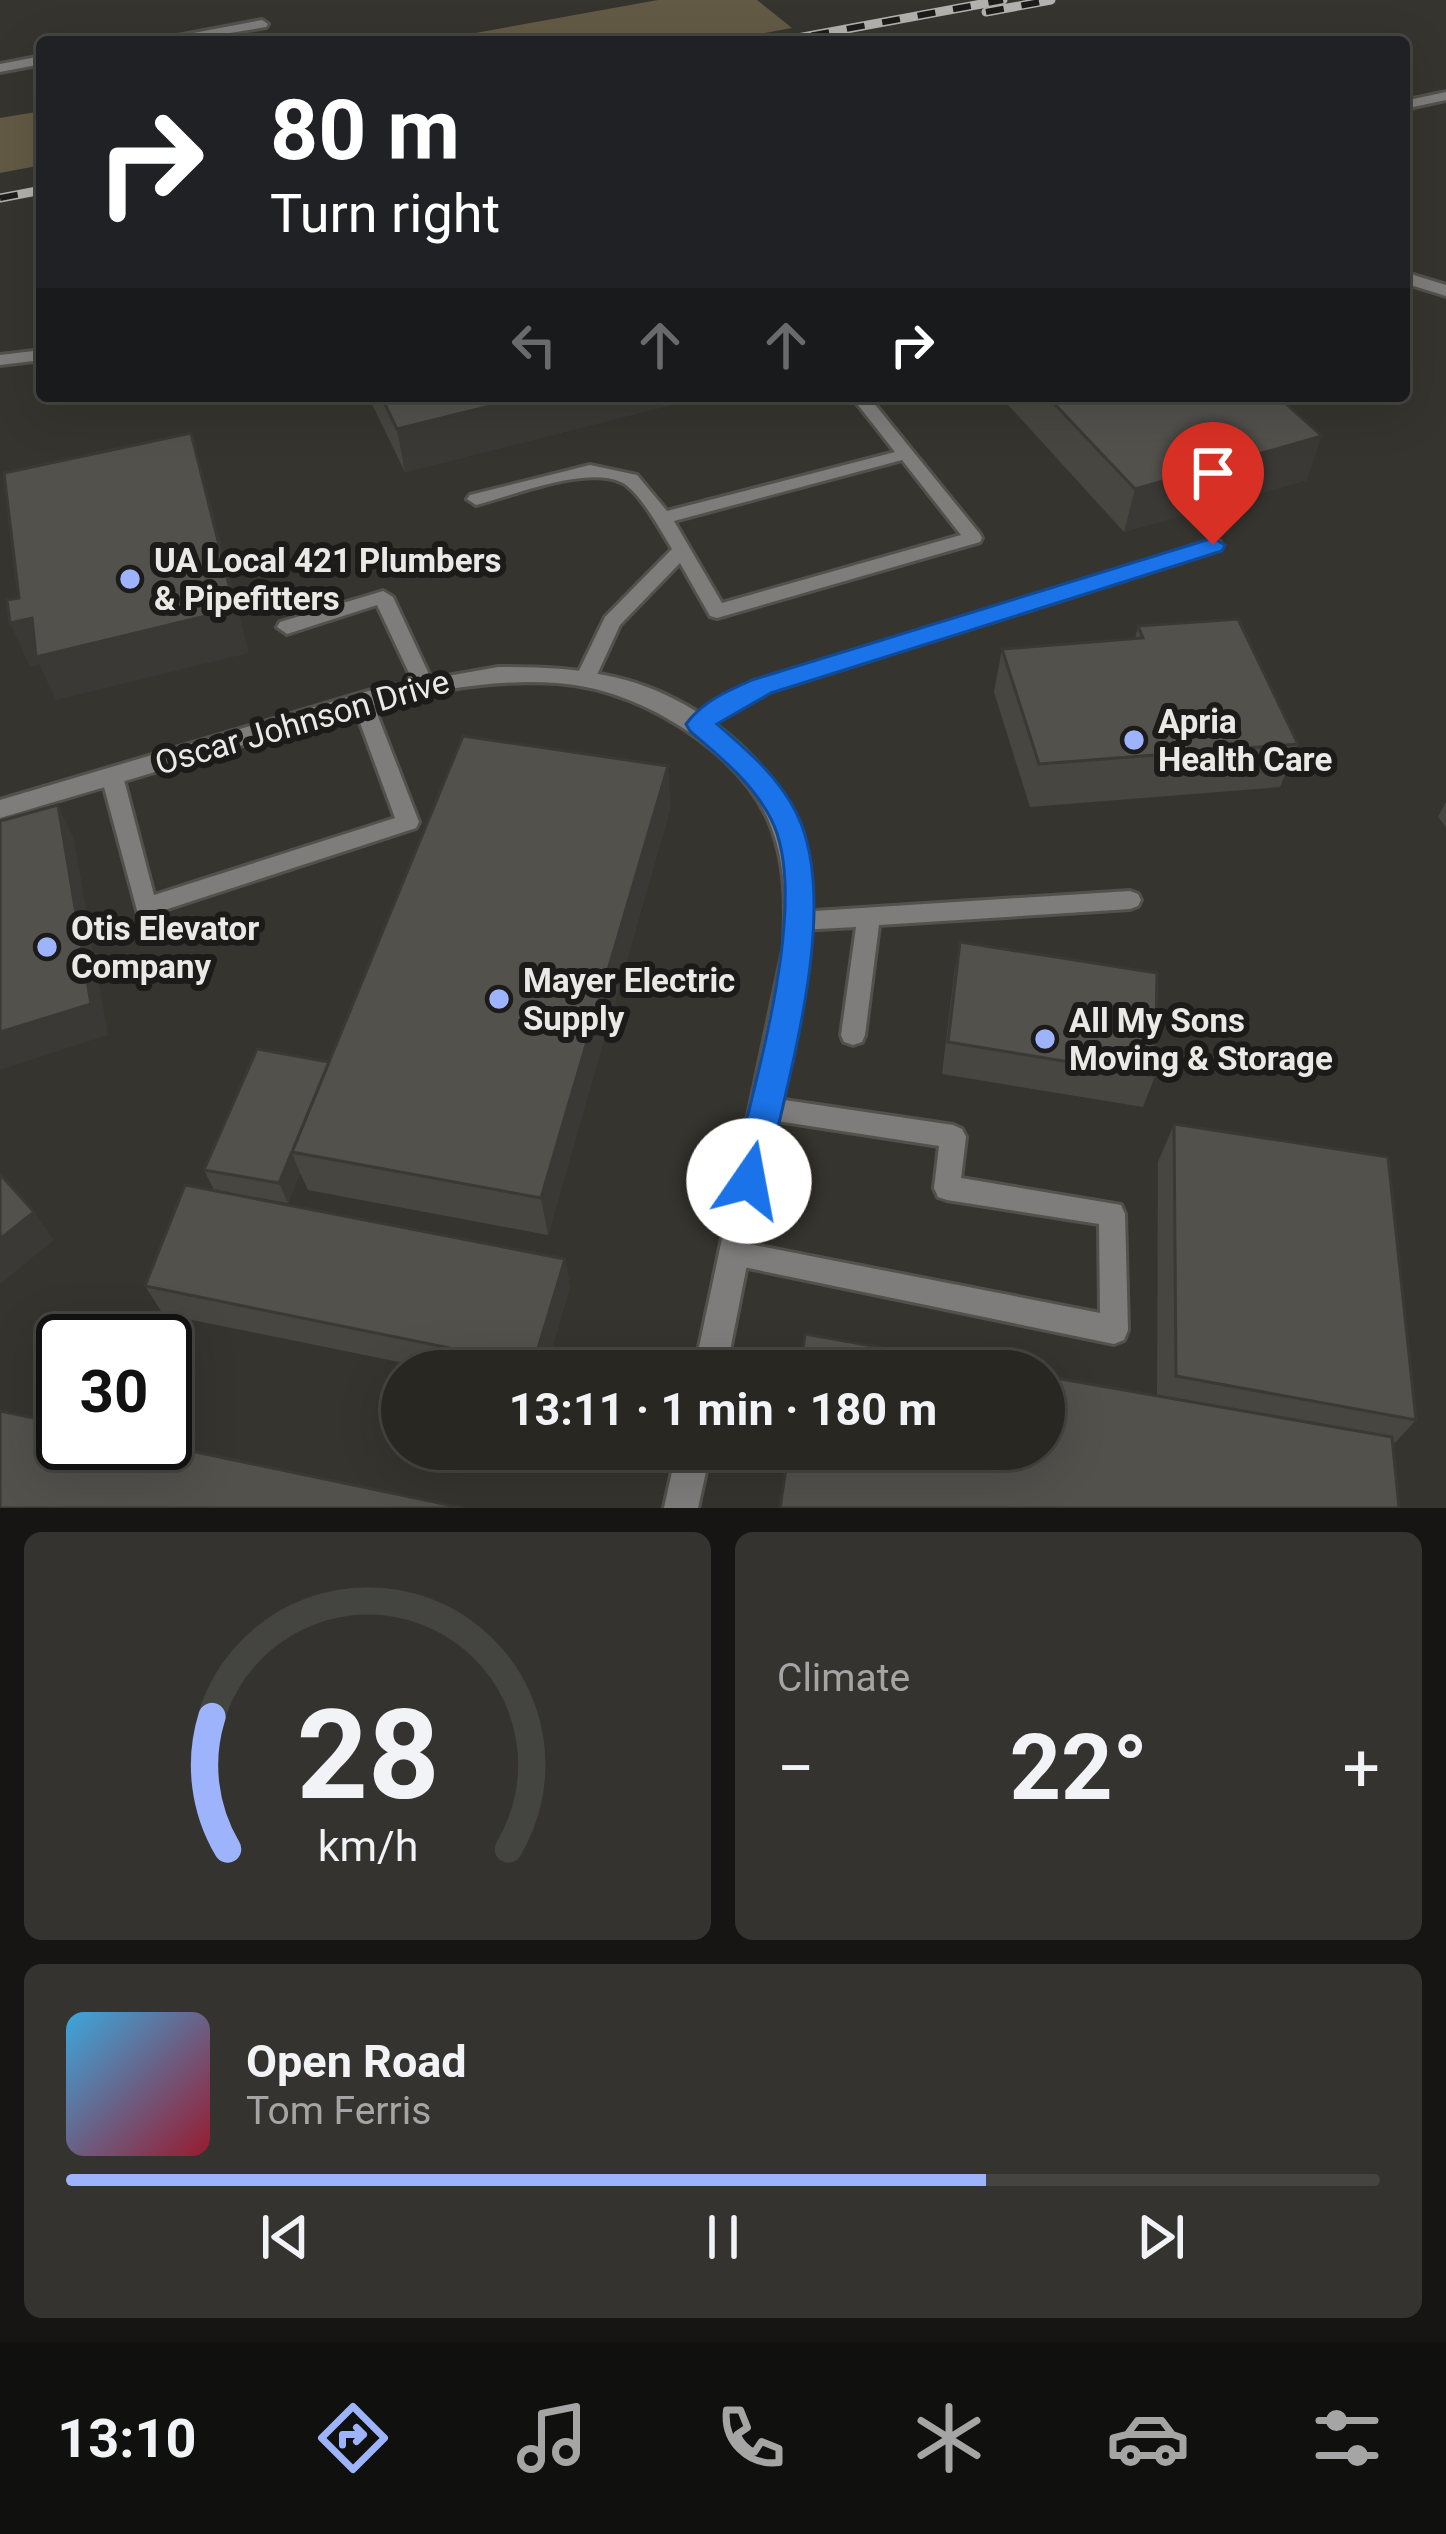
<!DOCTYPE html>
<meta charset="utf-8">
<style>
:root{--surface:#282722;--page:#34332f;--text:#f1f3f6;--muted:#a5a5a5;--line:#444440;--accent:#9db4fd}
body{margin:0;font-family:Roboto,sans-serif;background:var(--page);color:var(--text);height:100vh;display:flex;flex-direction:column;font-size:45px;white-space:nowrap}
*{box-sizing:border-box;margin:0}
p{font-size:39px;color:var(--muted)}
.icon{flex:none;width:66px;height:66px;fill:none;stroke:currentColor;stroke-width:2;stroke-linecap:round;stroke-linejoin:round}
.map{position:relative;height:1508px;overflow:hidden}
.sheet{display:flex;flex-direction:column;gap:24px;padding:24px;background:#161513;flex:1}
.sheet>*{flex:none}
.banner{position:absolute;left:36px;top:36px;width:1374px;height:366px;border-radius:12px;box-shadow:0 12px 48px #0002,0 0 0 3px var(--line);background:#202124;color:#fff;overflow:hidden}
.speed{position:absolute;left:36px;top:1314px;display:flex;gap:24px;font-size:60px;font-weight:700;text-align:center}
.speed>*{display:grid;place-content:center;width:156px;height:156px;border-radius:50%;background:var(--surface);box-shadow:0 12px 48px #0002,0 0 0 3px var(--line);line-height:1}
.speed .limit{border:6px solid #111;border-radius:18px;background:#fff;color:#111}
.pin{position:absolute;display:grid;place-items:center;width:102px;height:102px;color:#fff;margin:-123px -51px;border-radius:50% 50% 50% 0;rotate:-45deg;box-shadow:0 0 12px #0007}
.pin .icon{rotate:45deg}
.me{position:absolute;width:132px;margin:-66px;rotate:12deg;stroke-linejoin:round;filter:drop-shadow(0 0 9px #0008)}
.turn{display:flex;align-items:center;gap:42px;height:252px;padding:0 36px;font-size:54px}
.turn .icon{width:156px;height:156px;stroke-width:2.5}
.turn b{display:block;font-size:84px;line-height:102px}
.lanes{display:flex;align-items:center;height:114px;padding:0 36px;background:#0003;justify-content:center;gap:60px;direction:ltr}
.lanes .off{opacity:.35}
.big{font-size:90px;font-weight:700;line-height:1.1}
.sheet .card{flex:1;display:flex;flex-direction:column;justify-content:center;gap:18px;min-width:0;padding:0 42px;border-radius:18px;background:var(--page)}
.sheet .dial{align-items:center;gap:0}
.dial svg{height:312px;overflow:visible;fill:none;stroke:var(--line);stroke-width:7;stroke-linecap:round;text-anchor:middle}
.dial text{fill:var(--text);stroke:none}
.song{display:flex;align-items:center;gap:36px}
.cover{width:144px;height:144px;border-radius:18px;background:linear-gradient(135deg,hsl(200 70% 55%),hsl(350 70% 35%))}
.played{height:12px;border-radius:6px;background:linear-gradient(90deg,var(--accent) 70%,var(--line) 70%)}
.keys{display:flex;justify-content:space-around;direction:ltr}
.heat{display:flex;justify-content:space-between;align-items:center;font-size:66px;direction:ltr}
.sheet .tiles{flex:1;display:grid;gap:24px;grid-template-columns:1fr 1fr}
.card:last-child{grid-column:span 2}
.trip{position:absolute;left:381px;top:1350px;width:684px;height:120px;border-radius:60px;background:var(--surface);box-shadow:0 12px 48px #0002,0 0 0 3px var(--line);font-weight:700;line-height:120px;text-align:center}
.dock{display:flex;height:192px;justify-content:space-around;align-items:center;background:#10100e;color:var(--muted)}
.dock .icon{width:84px;height:84px}
.dock .current{color:var(--accent)}
.dock b{font-size:54px;color:var(--text)}
.map>svg:first-child{display:block}
.green{fill:#625a44}
.lines{fill:none;stroke-linecap:round;stroke-linejoin:round}
.service-casing{stroke:#53514b;stroke-width:6}
.minor-casing{stroke:#53514b;stroke-width:6}
.service{fill:#7e7d7b;fill-rule:evenodd}
.minor{fill:#7e7d7b;fill-rule:evenodd}
.rail-casing{stroke:#b2b1ad;stroke-width:9}
.rail{stroke:#1c1b19;stroke-width:6;stroke-dasharray:18;stroke-linecap:butt}
.wall{fill:#474641}
.shaded-wall{fill:#3a3935}
.building{fill:#53514c;stroke:#3a3935;stroke-width:3}
.route{fill:#1a73e8;stroke:#114b97;stroke-width:3}
.poi-dot{fill:#9db4fd;stroke:#1c1b19;stroke-width:4.5}
.labels{text-anchor:middle;dominant-baseline:central;stroke-width:12;stroke-linejoin:round;paint-order:stroke}
.poi-label{font-size:33px;font-weight:bold;fill:#eae9e6;stroke:#1c1b19;text-anchor:start}
.street-label{font-size:33px;fill:#eae9e6;stroke:#1c1b19}
</style>
<div class="map">
<svg width="1446" height="1508" viewBox="0 0 1446 1508">
<rect width="100%" height="100%" fill="#36342e"/>
<g class="green">
<path d="M658 0H757L792 28 715 42H425Z"/>
<path d="M42 111V165L0 173V118Z"/>
</g>
<g class="lines">
<defs>
<g id="service">
<path d="M262 20 268 24 266 27 175 42H146Z"/>
<path d="M42 56V64L0 72V64Z"/>
<path d="M1446 92V100L1404 109V101Z"/>
<path d="M42 350V360L0 365V355Z"/>
<path d="M851 396H868L980 534 982 538 980 542 717 618 710 616 680 563 620 625 595 679 585 686 575 679 605 617 672 549C661 531 639 490 621 482 584 466 515 495 476 505L467 499 470 495 590 465 637 475 667 511 895 452ZM902 460 961 535 722 603 674 521Z"/>
<path d="M1213 540 1220 542 1222 546 1220 550 769 692 731 709 707 729H693L690 724 717 699 755 682Z"/>
<path d="M383 591 393 597 434 685 431 690H417L377 605 287 634 277 627 280 622Z"/>
<path d="M362 694 372 701 419 822 416 828 146 916 138 914 101 776 104 770H120L123 776 154 895 395 818 352 701Z"/>
<path d="M1130 891 1138 894 1141 900 1138 906 1130 909 879 925 865 1035 862 1042 853 1045 844 1042 841 1035 856 927 799 930 791 928 788 921 791 914 799 912Z"/>
<path d="M764 1097 953 1125 962 1129 966 1137 961 1178 1121 1205 1125 1214 1128 1330 1124 1340 1114 1344 724 1263 721 1254 724 1245 734 1241 1100 1313 1099 1224 947 1200 938 1197 934 1188 939 1146 764 1119 755 1116 751 1108 755 1100Z"/>
</g>
<g id="minor">
<path d="M1404 272 1446 285V296L1404 283Z"/>
<path d="M498 667C539 667 578 668 618 678 696 697 775 759 801 836 813 871 812 909 810 946L726 1371H694L784 946C789 854 776 796 699 739 656 708 609 687 557 683 453 676 351 712 253 742 169 768 85 793 0 818V800L375 689Z"/>
<path d="M677 1449H711L698 1508H664Z"/>
</g>
</defs>
<use href="#service" class="service-casing"/>
<use href="#minor" class="minor-casing"/>
<use href="#service" class="service"/>
<use href="#minor" class="minor"/>
<defs>
<g id="rail">
<path d="M986 12 1051 0"/>
<path d="M776 42 1003 0"/>
<path d="M0 198 42 190"/>
</g>
</defs>
<use href="#rail" class="rail-casing"/>
<use href="#rail" class="rail"/>
</g>
<g class="wall">
<path d="M368 396H706L405 472Z"/>
<path d="M1000 396H1277L1307 480 1124 532Z"/>
<path d="M1138 626 1298 744 1280 787 1030 807 994 692 1002 649 1135 639Z"/>
<path d="M668 766 670 809 548 1235 308 1190 300 1173 288 1203 214 1190 204 1170Z"/>
<path d="M1446 802V827L1438 817Z"/>
<path d="M960 942 1155 1076 1143 1107 942 1074 954 974Z"/>
<path d="M1174 1124 1416 1420 1393 1445 1157 1396 1158 1162Z"/>
<path d="M565 1259 570 1287 545 1371H443L163 1314 145 1286Z"/>
</g>
<g class="shaded-wall">
<path d="M530 396H706L405 472 397 429Z"/>
<path d="M191 433 204 477 249 653 56 700 39 664 30 667 10 623Z"/>
<path d="M1322 436 1307 480 1124 532 1135 489Z"/>
<path d="M668 766 670 809 548 1235 541 1198Z"/>
<path d="M58 805 74 839 108 1035 0 1070V1032Z"/>
<path d="M292 1153 300 1173 288 1203 279 1183Z"/>
<path d="M34 1212 54 1240 0 1284V1239Z"/>
<path d="M565 1259 570 1287 545 1371H535L533 1365Z"/>
</g>
<g class="building">
<path d="M381 396H530L397 429Z"/>
<path d="M1047 396H1277L1322 436 1135 489Z"/>
<path d="M191 433 235 609 36 657 32 618 10 623 7 600 19 598 4 473Z"/>
<path d="M1238 619 1298 744 1039 764 1002 649 1143 638 1138 626Z"/>
<path d="M463 736 668 766 541 1198 292 1152Z"/>
<path d="M58 805 91 1004 0 1032V821Z"/>
<path d="M960 942 1157 973 1155 1076 948 1042Z"/>
<path d="M257 1049 329 1062 279 1183 204 1170Z"/>
<path d="M1174 1124 1388 1157 1416 1420 1176 1376Z"/>
<path d="M0 1174 34 1212 0 1239Z"/>
<path d="M185 1185 565 1259 533 1365 145 1286Z"/>
<path d="M805 1334 1014 1371H800Z"/>
<path d="M1044 1376 1392 1437 1399 1508H780L789 1449H1044Z"/>
<path d="M0 1411 63 1424V1443H153L463 1508H0Z"/>
</g>
<path class="route" d="M1213 538 1225 545 1222 551 771 693 717 724C747 750 778 776 796 812 843 905 786 1081 766 1181L761 1192 749 1197 737 1192 732 1181C751 1091 813 901 771 819 752 782 720 757 690 731L686 724C703 701 727 691 752 680Z"/>
<g class="poi-dot">
<circle cx="130" cy="579" r="12"/>
<circle cx="1134" cy="740" r="12"/>
<circle cx="47" cy="947" r="12"/>
<circle cx="499" cy="999" r="12"/>
<circle cx="1045" cy="1039" r="12"/>
</g>
<g class="labels">
<g class="poi-label">
<text x="154" y="560">UA Local 421 Plumbers<tspan x="154" dy="38">&amp; Pipefitters</tspan></text>
<text x="1158" y="721">Apria<tspan x="1158" dy="38">Health Care</tspan></text>
<text x="71" y="928">Otis Elevator<tspan x="71" dy="38">Company</tspan></text>
<text x="523" y="980">Mayer Electric<tspan x="523" dy="38">Supply</tspan></text>
<text x="1069" y="1020">All My Sons<tspan x="1069" dy="38">Moving &amp; Storage</tspan></text>
</g>
<g class="street-label">
<text transform="translate(302 722) rotate(-16)">Oscar Johnson Drive</text>
</g>
</g>
</svg>
<div class="speed"><div class="limit">30</div></div>
<div class="pin" style="left:1213px;top:545px;background:#d93025"><svg class="icon" aria-label="arrive" viewBox="0 0 24 24"><path d="M6 21V4h12l-3 4 3 4H6"/></svg></div>
<svg class="me" style="left:749px;top:1181px" viewBox="-20 -20 40 40"><circle r="19" fill="#fff"/><path d="M0-13L10 11 0 6-10 11z" fill="#1a73e8"/></svg>
<div class="trip">13:11 · 1 min · 180 m</div>
<div class="banner">
<div class="turn"><svg class="icon" aria-label="right" viewBox="0 0 24 24"><path d="M7 20v-9h11M14 6l5 5-5 5"/></svg><div><b>80 m</b>Turn right</div></div>
<div class="lanes"><svg class="icon off" aria-label="left" viewBox="0 0 24 24"><path d="M17 20v-9H6M10 6l-5 5 5 5"/></svg><svg class="icon off" aria-label="ahead" viewBox="0 0 24 24"><path d="M12 20V5M6 11l6-6 6 6"/></svg><svg class="icon off" aria-label="ahead" viewBox="0 0 24 24"><path d="M12 20V5M6 11l6-6 6 6"/></svg><svg class="icon" aria-label="right" viewBox="0 0 24 24"><path d="M7 20v-9h11M14 6l5 5-5 5"/></svg></div>
</div>
</div>
<section class="sheet">
<div class="tiles">
<div class="card dial"><svg viewBox="0 0 100 80">
<path d="M14 69A42 42 0 1 1 86 69"/>
<path d="M14 69A42 42 0 0 1 10 35" stroke="#9db4fd"/>
<text x="50" y="56" font-size="32" font-weight="700">28</text>
<text x="50" y="72" font-size="11">km/h</text>
</svg></div>
<div class="card"><p>Climate</p>
<div class="heat"><a>−</a><b class="big">22°</b><a>+</a></div>
</div>
<div class="card">
<div class="song"><i class="cover"></i><div><b>Open Road</b><p>Tom Ferris</p></div></div>
<div class="played"></div>
<div class="keys"><svg class="icon" aria-label="previous" viewBox="0 0 24 24"><path d="M18 5L8 12l10 7zM5 5v14"/></svg><svg class="icon" aria-label="pause" viewBox="0 0 24 24"><path d="M8 5v14M16 5v14"/></svg><svg class="icon" aria-label="next" viewBox="0 0 24 24"><path d="M6 5l10 7-10 7zM19 5v14"/></svg></div>
</div>
</div>
</section>
<nav class="dock">
<b>13:10</b>
<svg class="icon current" aria-label="directions" viewBox="0 0 24 24"><path d="M12 3l9 9-9 9-9-9zM9 14v-3h6M13 9l2 2-2 2"/></svg>
<svg class="icon" aria-label="music" viewBox="0 0 24 24"><path d="M9 18V5l10-2v13"/><circle cx="6" cy="18" r="3"/><circle cx="16" cy="16" r="3"/></svg>
<svg class="icon" aria-label="phone" viewBox="0 0 24 24"><path d="M5 4h4l2 5-3 2q2 4 5 5l2-3 5 2v4C11 20 4 13 5 4z"/></svg>
<svg class="icon" aria-label="climate" viewBox="0 0 24 24"><path d="M12 3v18M4 7l16 10M4 17L20 7"/></svg>
<svg class="icon" aria-label="car" viewBox="0 0 24 24"><path d="M5 17H2v-5l4-1 3-4h7l3 4 3 1v5h-3M9 17h6M6 11h13"/><circle cx="7" cy="17" r="2"/><circle cx="17" cy="17" r="2"/></svg>
<svg class="icon" aria-label="filters" viewBox="0 0 24 24"><path d="M4 7h16M4 17h16"/><circle cx="9" cy="7" r="2"/><circle cx="15" cy="17" r="2"/></svg>
</nav>
